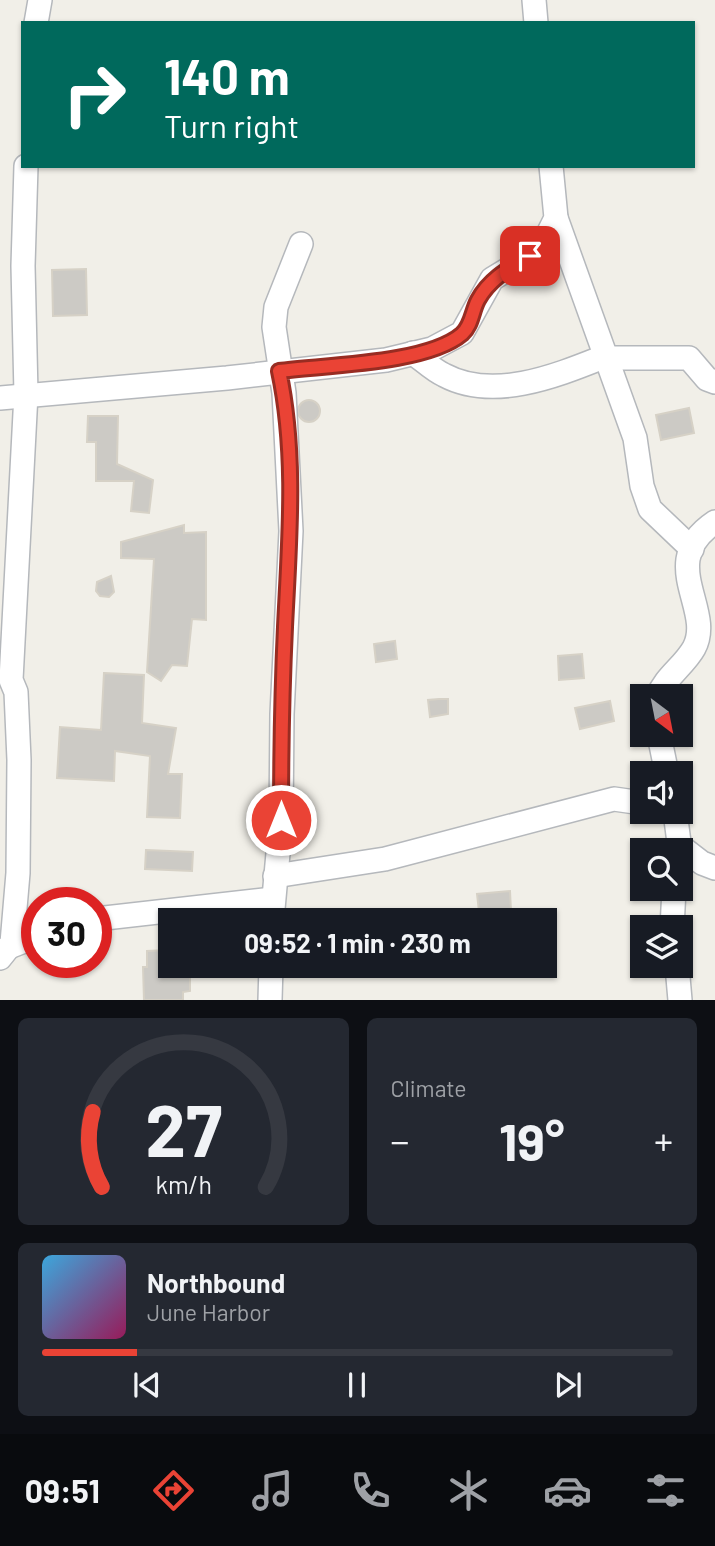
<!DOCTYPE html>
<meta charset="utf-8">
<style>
:root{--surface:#171b24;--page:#242831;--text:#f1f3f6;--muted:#9ea1a6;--line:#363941;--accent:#ea4335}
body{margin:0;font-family:Barlow,sans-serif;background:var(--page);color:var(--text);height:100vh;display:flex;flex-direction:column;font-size:26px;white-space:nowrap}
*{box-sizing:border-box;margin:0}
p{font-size:23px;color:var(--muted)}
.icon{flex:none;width:38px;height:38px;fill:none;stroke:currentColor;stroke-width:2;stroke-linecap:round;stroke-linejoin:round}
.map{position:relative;height:1000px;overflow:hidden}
.sheet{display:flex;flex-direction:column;gap:18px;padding:18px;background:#0d0f14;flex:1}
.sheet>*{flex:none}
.hud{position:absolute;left:21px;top:21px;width:674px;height:147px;border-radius:0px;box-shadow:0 2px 5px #0004;background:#00695c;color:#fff;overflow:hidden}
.needle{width:46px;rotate:148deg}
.fabs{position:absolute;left:630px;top:684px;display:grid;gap:14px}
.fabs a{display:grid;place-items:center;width:63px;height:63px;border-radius:0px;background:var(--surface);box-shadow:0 2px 5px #0004;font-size:35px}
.speed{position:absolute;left:21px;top:887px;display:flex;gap:14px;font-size:35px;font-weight:700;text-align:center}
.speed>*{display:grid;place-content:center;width:91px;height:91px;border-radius:50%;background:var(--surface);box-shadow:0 2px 5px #0004;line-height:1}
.speed .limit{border:10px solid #d22;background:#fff;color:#111}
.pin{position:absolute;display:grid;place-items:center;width:60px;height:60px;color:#fff;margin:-30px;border-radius:14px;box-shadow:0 4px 10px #0006}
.me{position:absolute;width:77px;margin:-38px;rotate:0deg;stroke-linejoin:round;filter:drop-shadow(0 0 5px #0008)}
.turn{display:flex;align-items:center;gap:24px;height:147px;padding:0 28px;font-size:32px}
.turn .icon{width:91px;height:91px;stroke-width:2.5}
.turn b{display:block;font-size:49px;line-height:60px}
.big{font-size:52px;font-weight:700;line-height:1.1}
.sheet .card{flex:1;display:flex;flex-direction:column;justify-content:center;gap:10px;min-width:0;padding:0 24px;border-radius:10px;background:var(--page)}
.sheet .dial{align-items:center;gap:0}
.dial svg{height:182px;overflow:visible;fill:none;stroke:var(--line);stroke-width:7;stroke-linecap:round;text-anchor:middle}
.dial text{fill:var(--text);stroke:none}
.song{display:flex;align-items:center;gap:21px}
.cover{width:84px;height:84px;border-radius:10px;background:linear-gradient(135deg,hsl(200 70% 55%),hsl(330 70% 35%))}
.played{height:7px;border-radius:4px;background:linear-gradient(90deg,var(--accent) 15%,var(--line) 15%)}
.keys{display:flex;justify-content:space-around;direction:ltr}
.heat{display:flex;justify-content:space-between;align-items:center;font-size:38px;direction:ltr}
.sheet .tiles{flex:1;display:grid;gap:18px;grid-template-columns:1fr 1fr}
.card:last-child{grid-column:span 2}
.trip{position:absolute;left:158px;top:908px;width:399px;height:70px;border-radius:0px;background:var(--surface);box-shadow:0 2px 5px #0004;font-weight:700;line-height:70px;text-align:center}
.tabs{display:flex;height:112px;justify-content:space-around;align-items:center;background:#090b0e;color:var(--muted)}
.tabs .icon{width:49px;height:49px}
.tabs .active{color:var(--accent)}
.tabs b{font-size:32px;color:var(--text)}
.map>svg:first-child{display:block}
.building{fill:#cccac5;stroke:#d6d1c6;stroke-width:2}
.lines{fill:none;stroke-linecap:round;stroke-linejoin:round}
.minor-casing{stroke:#b5b8bc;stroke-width:26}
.minor{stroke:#fff;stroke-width:23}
.route-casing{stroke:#982c22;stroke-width:18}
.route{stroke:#ea4335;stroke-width:12}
</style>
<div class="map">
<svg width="715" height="1000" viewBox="0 0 715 1000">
<rect width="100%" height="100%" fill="#f1efe8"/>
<g class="building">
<path d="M86 269 87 315 53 316 52 270Z"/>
<circle cx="309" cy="411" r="11"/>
<path d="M689 408 694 433 661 440 656 415Z"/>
<path d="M88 416H118L117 464 153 480 149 513 131 511 134 481H96V442H87Z"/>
<path d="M184 525V533L206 532V620L192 619 187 666 172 665 161 681 147 672 154 559 121 558V542Z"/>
<path d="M111 576 114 592 109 597 100 596 96 591 97 582Z"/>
<path d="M395 641 397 659 376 662 374 644Z"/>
<path d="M582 654 584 678 559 680 558 656Z"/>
<path d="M104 673 144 675 142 723 176 728 168 774H182L180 818 147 817 150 756 115 751 114 781 57 778 60 727 101 730Z"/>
<path d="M439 699H448V714L430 717 428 700Z"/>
<path d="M610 701 614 721 580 729 575 708Z"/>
<path d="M146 850 193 852 192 871 145 869Z"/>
<path d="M510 891 511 911 499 912 500 916 480 920 477 894Z"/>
<path d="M168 950 170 966H190V991L183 992V1000H144L143 967H147V951Z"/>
</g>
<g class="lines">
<defs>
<g id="minor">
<path d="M534 0 536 23"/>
<path d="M36 23 40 0"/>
<path d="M556 218 635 438 642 486 650 509 692 549"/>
<path d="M413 353C423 360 433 370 444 375 494 402 558 375 606 356"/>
<path d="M607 358H689L707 379 715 382"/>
<path d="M0 398 227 378 386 360 432 349 462 333 492 279 530 256 545 240 556 218 551 166"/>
<path d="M658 696C665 677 684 666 694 648 715 609 655 562 715 522"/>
<path d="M659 735 667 774"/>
<path d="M675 812 680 850"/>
<path d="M680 846 702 863 715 868"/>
<path d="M275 876 385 859 614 799 642 803"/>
<path d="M96 919 273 899"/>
<path d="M272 920 281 820 282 714 291 531 284 393 274 327 276 307 301 244"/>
<path d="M672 928 674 889"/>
<path d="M9 947 37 936"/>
<path d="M0 958 12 943 18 873 19 760 16 692 11 680 26 394 23 266 26 166"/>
<path d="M677 966 680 1000"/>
<path d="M270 1000 271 966"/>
</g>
</defs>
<use href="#minor" class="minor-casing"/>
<use href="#minor" class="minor"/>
</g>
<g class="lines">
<defs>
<path id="route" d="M281 820C281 756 282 692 285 627 289 543 297 455 279 371 325 365 427 364 462 334 472 325 472 311 478 300 490 278 510 268 530 256"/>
</defs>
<use href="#route" class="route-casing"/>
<use href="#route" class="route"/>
</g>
</svg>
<div class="fabs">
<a><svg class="needle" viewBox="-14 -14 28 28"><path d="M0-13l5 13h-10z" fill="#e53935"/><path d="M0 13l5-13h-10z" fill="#9ea1a6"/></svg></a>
<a><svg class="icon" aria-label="sound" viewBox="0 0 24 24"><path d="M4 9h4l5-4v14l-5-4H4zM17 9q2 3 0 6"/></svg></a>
<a><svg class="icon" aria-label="search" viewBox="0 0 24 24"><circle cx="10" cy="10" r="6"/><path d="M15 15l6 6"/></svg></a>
<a><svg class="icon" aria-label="layers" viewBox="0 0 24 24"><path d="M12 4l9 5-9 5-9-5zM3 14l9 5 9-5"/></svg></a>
</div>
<div class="speed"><div class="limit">30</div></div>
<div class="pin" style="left:530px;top:256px;background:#d93025"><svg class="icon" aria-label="arrive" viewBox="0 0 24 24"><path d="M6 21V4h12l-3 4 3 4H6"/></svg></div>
<svg class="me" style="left:281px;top:820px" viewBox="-20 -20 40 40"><circle r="17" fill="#ea4335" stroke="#fff" stroke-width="3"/><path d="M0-11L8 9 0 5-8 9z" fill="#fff"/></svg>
<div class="trip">09:52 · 1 min · 230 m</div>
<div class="hud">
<div class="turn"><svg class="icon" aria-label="right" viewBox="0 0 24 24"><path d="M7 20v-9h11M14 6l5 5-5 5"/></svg><div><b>140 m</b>Turn right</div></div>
</div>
</div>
<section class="sheet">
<div class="tiles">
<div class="card dial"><svg viewBox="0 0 100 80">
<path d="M14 69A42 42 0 1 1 86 69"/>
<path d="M14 69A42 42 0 0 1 10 36" stroke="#ea4335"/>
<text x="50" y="56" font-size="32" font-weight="700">27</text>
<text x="50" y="72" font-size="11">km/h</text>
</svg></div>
<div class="card"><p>Climate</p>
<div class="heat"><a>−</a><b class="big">19°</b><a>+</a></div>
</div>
<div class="card">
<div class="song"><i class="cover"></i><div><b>Northbound</b><p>June Harbor</p></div></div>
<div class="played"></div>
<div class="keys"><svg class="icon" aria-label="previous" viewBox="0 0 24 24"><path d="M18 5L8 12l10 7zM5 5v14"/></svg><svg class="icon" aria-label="pause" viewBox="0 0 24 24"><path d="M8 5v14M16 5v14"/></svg><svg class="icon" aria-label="next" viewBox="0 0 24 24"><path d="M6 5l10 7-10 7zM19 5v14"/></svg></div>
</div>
</div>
</section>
<nav class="tabs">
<b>09:51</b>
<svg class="icon active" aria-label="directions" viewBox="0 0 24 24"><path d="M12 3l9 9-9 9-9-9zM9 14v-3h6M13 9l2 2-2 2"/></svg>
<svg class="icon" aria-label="music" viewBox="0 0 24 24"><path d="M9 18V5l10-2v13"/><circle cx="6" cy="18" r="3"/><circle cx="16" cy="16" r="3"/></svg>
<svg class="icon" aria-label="phone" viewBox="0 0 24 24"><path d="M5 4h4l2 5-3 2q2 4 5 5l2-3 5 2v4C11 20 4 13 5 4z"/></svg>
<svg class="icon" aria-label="climate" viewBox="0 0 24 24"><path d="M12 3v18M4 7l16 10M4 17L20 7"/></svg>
<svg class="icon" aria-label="car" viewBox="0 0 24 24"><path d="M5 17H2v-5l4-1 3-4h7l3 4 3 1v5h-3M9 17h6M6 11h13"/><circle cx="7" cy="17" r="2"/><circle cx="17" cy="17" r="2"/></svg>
<svg class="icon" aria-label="filters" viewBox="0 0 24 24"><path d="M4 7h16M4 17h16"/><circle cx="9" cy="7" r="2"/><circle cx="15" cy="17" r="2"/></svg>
</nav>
